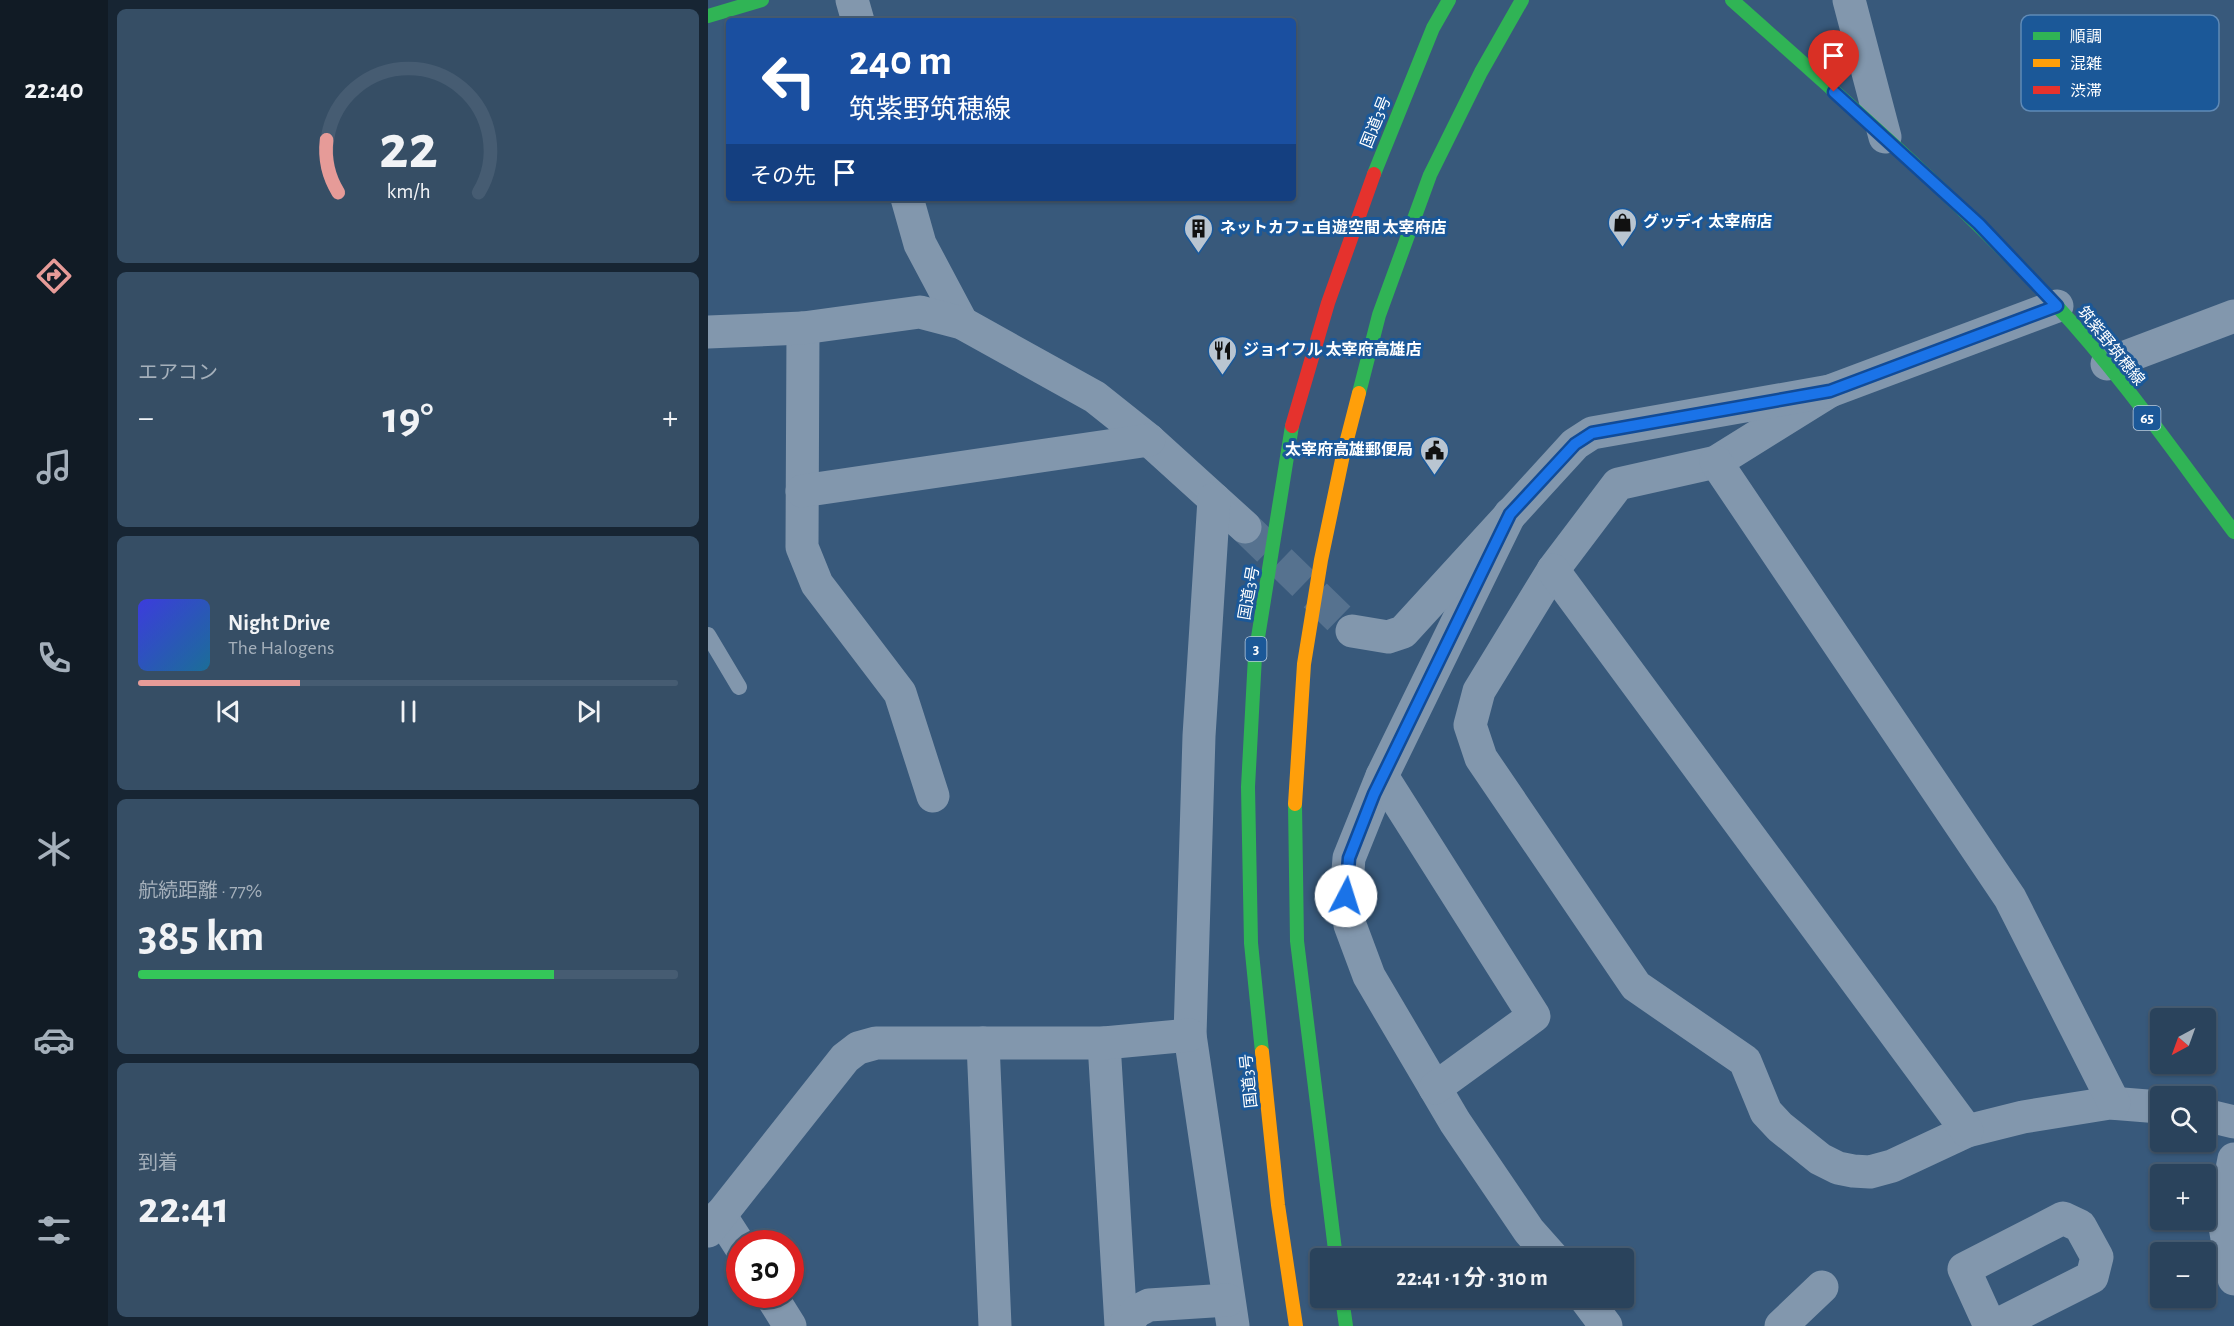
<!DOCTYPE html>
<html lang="ja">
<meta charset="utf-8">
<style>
:root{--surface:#2a435c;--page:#364e65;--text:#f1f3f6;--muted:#a5b0bb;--line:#465c72;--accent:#e69b98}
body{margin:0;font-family:"Alegreya Sans","Noto Sans JP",sans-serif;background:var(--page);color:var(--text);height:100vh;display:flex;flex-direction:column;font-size:22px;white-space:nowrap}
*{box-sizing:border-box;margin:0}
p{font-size:20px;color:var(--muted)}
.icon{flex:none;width:33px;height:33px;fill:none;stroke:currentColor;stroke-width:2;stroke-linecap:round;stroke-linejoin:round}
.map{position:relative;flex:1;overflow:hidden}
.side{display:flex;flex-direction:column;gap:9px;padding:9px;background:#172533;width:600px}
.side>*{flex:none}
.banner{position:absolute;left:18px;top:18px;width:570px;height:183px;border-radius:6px;box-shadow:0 2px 4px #0004,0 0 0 2px var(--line);background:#1a4fa0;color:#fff;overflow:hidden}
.needle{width:39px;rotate:221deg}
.fabs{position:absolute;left:1442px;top:1008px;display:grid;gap:12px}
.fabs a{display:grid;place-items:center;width:66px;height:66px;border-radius:6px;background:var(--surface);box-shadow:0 2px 4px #0004,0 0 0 2px var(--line);font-size:30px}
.speed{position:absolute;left:18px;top:1230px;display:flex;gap:12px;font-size:30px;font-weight:700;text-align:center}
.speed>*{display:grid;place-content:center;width:78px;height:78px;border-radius:50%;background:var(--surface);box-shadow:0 2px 4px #0004,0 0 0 2px var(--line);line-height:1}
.speed .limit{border:9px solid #d22;background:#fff;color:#111}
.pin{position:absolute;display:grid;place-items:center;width:51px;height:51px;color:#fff;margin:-62px -26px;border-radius:50% 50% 50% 0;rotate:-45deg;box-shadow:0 0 6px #0007}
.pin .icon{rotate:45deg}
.me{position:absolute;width:66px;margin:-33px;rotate:5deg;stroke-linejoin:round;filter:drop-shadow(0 0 4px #0008)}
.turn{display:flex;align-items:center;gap:21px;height:126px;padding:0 24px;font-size:27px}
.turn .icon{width:78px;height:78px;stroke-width:2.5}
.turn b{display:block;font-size:42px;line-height:51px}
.then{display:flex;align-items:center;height:57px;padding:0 24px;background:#0003;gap:12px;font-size:22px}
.big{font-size:45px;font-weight:700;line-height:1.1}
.side .widget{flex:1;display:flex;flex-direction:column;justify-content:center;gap:9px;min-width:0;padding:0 21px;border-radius:9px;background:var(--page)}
.side .dial{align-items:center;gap:0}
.dial svg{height:156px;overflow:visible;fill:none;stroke:var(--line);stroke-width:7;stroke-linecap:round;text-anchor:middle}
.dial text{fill:var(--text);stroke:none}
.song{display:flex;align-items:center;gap:18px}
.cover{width:72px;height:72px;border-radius:9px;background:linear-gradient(135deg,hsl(240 70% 55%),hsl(200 70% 35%))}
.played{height:6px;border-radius:3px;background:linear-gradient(90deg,var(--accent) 30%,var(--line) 30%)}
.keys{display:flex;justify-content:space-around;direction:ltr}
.heat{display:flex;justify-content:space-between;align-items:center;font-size:33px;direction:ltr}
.charge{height:9px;border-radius:4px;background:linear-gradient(90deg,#34c759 77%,var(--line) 0)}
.trip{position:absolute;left:602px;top:1248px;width:324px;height:60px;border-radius:6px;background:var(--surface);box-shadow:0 2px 4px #0004,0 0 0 2px var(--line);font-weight:700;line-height:60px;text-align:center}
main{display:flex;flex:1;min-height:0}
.tab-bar{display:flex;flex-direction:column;width:108px;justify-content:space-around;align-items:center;background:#111b25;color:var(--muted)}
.tab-bar .icon{width:42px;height:42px}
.tab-bar .current{color:var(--accent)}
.tab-bar b{font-size:27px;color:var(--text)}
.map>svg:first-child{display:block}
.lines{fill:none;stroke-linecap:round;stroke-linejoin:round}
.street-tunnel{stroke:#56728f;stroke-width:33;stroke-dasharray:33 16;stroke-linecap:butt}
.lane{stroke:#8297ad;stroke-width:16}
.street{stroke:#8297ad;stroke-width:33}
.fast{stroke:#30b455;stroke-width:14}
.slow{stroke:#ff9f0a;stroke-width:14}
.jam{stroke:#e5322d;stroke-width:14}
.route-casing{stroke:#114b97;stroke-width:15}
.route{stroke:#1a73e8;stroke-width:10}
.labels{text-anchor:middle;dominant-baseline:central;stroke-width:6;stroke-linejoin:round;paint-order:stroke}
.shield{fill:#1b5898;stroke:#bbcde0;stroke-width:1.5}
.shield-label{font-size:15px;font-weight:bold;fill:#fff}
.street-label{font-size:16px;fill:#fff;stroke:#1b5898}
.poi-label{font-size:16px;font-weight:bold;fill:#fff;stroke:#1b5898;text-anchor:start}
.key{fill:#1b5898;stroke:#5f8ab7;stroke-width:1.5}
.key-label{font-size:16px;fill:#fff}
</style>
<main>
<nav class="tab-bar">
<b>22:40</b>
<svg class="icon current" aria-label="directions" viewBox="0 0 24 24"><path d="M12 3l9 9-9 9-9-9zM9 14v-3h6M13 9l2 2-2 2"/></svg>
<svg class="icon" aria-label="music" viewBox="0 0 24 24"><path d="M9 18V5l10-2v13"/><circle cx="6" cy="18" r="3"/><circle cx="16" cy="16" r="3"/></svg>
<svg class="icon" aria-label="phone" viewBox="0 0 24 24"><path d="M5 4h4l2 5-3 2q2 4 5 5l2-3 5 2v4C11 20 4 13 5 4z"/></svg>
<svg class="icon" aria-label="climate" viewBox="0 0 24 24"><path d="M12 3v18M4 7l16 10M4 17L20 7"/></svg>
<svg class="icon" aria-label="car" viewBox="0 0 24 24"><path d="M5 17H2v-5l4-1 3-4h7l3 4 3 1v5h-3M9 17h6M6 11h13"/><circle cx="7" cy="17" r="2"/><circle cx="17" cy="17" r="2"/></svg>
<svg class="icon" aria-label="filters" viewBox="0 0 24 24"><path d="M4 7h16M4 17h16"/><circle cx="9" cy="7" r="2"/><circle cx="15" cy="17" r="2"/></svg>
</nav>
<section class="side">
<div class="widget dial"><svg viewBox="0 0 100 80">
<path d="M14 69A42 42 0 1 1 86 69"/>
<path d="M14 69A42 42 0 0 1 8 42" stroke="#e69b98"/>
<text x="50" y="56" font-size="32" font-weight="700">22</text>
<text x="50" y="72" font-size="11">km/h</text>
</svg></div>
<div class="widget"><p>エアコン</p>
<div class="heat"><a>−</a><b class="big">19°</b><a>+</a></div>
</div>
<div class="widget">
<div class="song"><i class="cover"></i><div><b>Night Drive</b><p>The Halogens</p></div></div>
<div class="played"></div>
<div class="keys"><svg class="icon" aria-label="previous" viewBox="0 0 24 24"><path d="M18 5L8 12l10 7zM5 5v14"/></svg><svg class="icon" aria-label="pause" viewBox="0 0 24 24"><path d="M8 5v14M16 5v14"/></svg><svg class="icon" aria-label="next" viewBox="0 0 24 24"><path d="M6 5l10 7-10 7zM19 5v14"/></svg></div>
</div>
<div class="widget"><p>航続距離 · 77%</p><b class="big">385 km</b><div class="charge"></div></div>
<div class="widget"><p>到着</p><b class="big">22:41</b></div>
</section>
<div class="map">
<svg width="1526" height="1326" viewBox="0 0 1526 1326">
<rect width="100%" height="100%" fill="#38597b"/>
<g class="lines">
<path class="street-tunnel" d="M537 527 644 631"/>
<path class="lane" d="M0 635 31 687"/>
<g class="street">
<path d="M144 0 150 21"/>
<path d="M1141 0 1177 137"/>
<path d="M199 198 212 244 254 323"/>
<path d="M95 328 94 547 109 584 192 693 225 796"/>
<path d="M0 332 95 328 212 312 254 323 387 397 441 440 537 527"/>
<path d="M1399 364 1526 316"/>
<path d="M1122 391 1008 462 910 484 845 570 771 691 762 725 773 758 928 986 1037 1061 1058 1112 1072 1127 1112 1159 1130 1168 1145 1171 1162 1172 1184 1166 1259 1131 1315 1117 1402 1103 1452 1107"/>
<path d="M1008 462 1302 898 1406 1103"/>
<path d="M94 491 441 440"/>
<path d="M506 499 491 736 482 1035 525 1326"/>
<path d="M802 514 674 776 641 858 638 896 642 925 661 976 747 1122 821 1231 845 1258"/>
<path d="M845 570 1259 1131"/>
<path d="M644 631 680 637 695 632 867 444 884 433 1122 391 1349 306"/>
<path d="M674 776 826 1016 727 1088"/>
<path d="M275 1043 287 1326"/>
<path d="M396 1043 413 1326"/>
<path d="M1497 1115 1526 1122"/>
<path d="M1526 1159 1515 1215 1526 1279"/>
<path d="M12 1215 32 1246"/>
<path d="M0 1231 137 1058 150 1048 168 1043H396L482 1035"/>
<path d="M62 1294 82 1326"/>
<path d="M877 1298 898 1326"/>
<path d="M416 1326 429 1311 441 1305 520 1300"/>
<path d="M1073 1326 1114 1287"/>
<path d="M1282 1326 1256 1269 1355 1218 1372 1226 1389 1257 1384 1277 1287 1326"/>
</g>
<g class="fast">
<path d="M1024 0C1134 98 1247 196 1347 304 1413 375 1468 455 1526 532"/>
<path d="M0 16 54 0"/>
<path d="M666 174 725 28 741 0"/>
<path d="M651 393 671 315 722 175 773 72 814 0"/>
<path d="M587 804 589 941 628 1258"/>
<path d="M554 1052 543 943 540 787 547 656 584 426"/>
<path d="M634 1298 638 1326"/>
</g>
<g class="slow">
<path d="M587 804 596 664 613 560 635 455 651 393"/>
<path d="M554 1052 570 1205 588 1326"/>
</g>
<path class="jam" d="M584 426 620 303 666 174"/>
</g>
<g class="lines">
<defs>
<path id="route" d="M638 896 641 858 666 794 802 514 867 444 884 433 1122 391 1349 306 1271 224 1126 92"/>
</defs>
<use href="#route" class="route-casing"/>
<use href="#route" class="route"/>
</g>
<defs>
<symbol id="shop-pin" viewBox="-11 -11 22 30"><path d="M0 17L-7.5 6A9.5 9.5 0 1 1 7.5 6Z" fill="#b9c5d1" stroke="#1b5898"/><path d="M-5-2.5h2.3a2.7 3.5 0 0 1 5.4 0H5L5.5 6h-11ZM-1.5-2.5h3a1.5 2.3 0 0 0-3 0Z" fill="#111"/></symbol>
<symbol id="building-pin" viewBox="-11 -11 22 30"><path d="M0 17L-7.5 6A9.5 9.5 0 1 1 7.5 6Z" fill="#b9c5d1" stroke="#1b5898"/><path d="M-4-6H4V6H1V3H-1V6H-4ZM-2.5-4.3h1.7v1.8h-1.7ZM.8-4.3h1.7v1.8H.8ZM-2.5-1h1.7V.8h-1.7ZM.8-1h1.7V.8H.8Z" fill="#111"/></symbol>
<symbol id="restaurant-pin" viewBox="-11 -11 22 30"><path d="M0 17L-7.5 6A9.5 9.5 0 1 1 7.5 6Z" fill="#b9c5d1" stroke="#1b5898"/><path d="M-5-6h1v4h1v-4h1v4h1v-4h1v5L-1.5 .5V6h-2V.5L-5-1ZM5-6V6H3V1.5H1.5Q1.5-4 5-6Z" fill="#111"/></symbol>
<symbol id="civic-pin" viewBox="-11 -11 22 30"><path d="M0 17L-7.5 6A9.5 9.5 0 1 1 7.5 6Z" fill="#b9c5d1" stroke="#1b5898"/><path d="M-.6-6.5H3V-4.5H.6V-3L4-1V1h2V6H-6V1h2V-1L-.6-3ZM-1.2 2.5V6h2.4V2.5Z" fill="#111"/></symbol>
</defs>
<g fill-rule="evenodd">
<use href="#shop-pin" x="898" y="206" width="33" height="45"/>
<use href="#building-pin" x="474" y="212" width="33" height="45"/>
<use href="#restaurant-pin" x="498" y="334" width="33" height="45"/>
<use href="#civic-pin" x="710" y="434" width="33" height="45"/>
</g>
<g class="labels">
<g class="shield">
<rect x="1425.5" y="406" width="27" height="24" rx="4.5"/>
<rect x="537.5" y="637" width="21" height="24" rx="4.5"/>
</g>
<g class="shield-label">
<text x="1439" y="418">65</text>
<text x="548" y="649">3</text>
</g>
<g class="street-label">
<text transform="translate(668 122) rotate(-68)">国道3号</text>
<text transform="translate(1403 346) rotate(51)">筑紫野筑穂線</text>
<text transform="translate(541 593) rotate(-80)">国道3号</text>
<text transform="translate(541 1081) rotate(-96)">国道3号</text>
</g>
<g class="poi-label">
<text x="935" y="222">グッディ 太宰府店</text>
<text x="512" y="228">ネットカフェ自遊空間 太宰府店</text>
<text x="535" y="350">ジョイフル 太宰府高雄店</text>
<text x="705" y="450" text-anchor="end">太宰府高雄郵便局</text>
</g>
</g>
<rect x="1313" y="15" width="198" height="96" rx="9" class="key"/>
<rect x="1325" y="32" width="27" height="8" fill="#30b455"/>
<rect x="1325" y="59" width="27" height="8" fill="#ff9f0a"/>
<rect x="1325" y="86" width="27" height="8" fill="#e5322d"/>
<g class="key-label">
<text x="1362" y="42">順調</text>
<text x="1362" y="69">混雑</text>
<text x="1362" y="96">渋滞</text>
</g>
</svg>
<div class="fabs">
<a><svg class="needle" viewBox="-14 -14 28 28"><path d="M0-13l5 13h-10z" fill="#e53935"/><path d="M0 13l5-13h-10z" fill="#a5b0bb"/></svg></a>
<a><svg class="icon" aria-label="search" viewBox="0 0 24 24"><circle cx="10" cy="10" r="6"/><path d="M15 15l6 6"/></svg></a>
<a>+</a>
<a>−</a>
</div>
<div class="speed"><div class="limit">30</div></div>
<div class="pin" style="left:1126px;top:92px;background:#d93025"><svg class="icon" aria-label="arrive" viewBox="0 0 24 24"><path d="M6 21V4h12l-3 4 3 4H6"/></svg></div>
<svg class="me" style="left:638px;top:896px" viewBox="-20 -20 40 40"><circle r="19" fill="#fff"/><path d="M0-13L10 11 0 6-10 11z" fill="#1a73e8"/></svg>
<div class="trip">22:41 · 1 分 · 310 m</div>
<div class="banner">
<div class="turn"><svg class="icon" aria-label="left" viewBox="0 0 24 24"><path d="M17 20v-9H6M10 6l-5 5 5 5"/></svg><div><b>240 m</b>筑紫野筑穂線</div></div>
<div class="then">その先<svg class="icon" aria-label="arrive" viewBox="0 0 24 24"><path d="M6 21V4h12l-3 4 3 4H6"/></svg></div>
</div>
</div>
</main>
